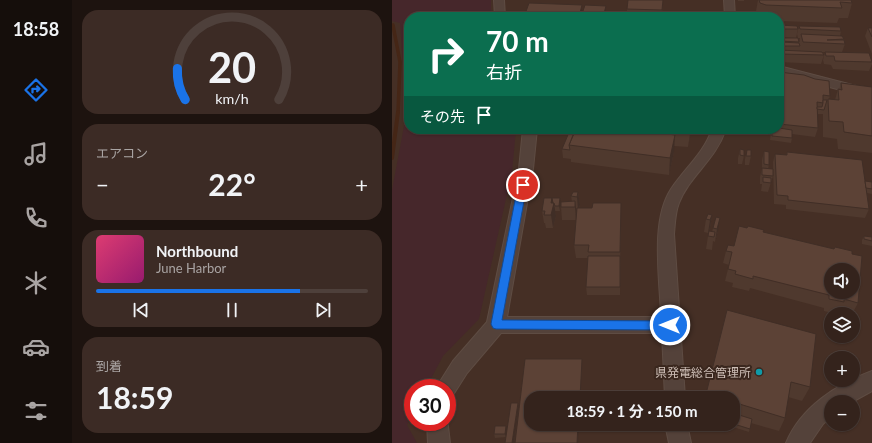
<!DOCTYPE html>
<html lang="ja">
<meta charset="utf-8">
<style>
:root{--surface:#34231c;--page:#3c2b25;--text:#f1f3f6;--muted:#a9a4a3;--line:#4e403b;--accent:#1a73e8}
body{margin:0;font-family:Lato,"Noto Sans JP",sans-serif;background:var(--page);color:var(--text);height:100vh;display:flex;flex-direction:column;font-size:15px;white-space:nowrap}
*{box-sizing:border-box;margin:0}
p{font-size:13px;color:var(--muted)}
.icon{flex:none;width:22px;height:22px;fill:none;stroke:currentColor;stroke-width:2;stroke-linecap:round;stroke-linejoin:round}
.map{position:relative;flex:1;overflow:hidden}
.panel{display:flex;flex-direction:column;gap:10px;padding:10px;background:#1d130f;width:320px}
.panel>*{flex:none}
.guide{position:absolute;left:12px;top:12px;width:380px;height:122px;border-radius:16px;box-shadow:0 1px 3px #0004,0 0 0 1px var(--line);background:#0b6e4f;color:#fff;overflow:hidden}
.tools{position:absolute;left:432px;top:263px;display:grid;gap:8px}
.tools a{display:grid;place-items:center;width:36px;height:36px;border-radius:50%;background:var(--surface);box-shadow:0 1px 3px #0004,0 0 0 1px var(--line);font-size:20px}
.speed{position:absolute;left:12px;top:379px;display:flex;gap:8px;font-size:20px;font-weight:700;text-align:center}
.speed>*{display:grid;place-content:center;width:52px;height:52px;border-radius:50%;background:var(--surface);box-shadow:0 1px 3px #0004,0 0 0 1px var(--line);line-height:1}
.speed .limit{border:6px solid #d22;background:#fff;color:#111}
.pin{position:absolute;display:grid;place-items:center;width:34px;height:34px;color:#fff;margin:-17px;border:2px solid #fff;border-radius:50%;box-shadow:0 1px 4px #0007}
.me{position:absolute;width:44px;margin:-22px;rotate:270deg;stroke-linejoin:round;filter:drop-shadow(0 0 3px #0008)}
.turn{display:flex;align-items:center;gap:14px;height:84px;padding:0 16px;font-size:18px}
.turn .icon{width:52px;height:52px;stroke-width:2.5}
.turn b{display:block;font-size:28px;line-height:34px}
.then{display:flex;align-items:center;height:38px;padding:0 16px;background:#0003;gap:8px;font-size:15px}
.big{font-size:30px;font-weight:700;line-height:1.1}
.panel .tile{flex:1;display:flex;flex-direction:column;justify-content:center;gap:6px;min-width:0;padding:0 14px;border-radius:16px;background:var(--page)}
.panel .dial{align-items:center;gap:0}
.dial svg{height:104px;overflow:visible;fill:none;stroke:var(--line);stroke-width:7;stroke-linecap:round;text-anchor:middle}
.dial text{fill:var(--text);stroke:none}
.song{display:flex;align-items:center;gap:12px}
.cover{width:48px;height:48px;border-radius:6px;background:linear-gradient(135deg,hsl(340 70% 55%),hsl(320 70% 35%))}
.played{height:4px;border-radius:2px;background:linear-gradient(90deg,var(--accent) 75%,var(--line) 75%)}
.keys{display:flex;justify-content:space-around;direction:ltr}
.heat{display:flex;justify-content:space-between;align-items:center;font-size:22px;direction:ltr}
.trip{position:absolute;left:132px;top:391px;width:216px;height:40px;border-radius:16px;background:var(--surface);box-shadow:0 1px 3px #0004,0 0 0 1px var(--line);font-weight:700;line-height:40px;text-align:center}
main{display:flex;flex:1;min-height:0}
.tab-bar{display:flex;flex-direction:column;width:72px;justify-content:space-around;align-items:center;background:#150e0b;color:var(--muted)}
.tab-bar .icon{width:28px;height:28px}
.tab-bar .current{color:var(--accent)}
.tab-bar b{font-size:18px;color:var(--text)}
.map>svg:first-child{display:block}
.green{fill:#46272b}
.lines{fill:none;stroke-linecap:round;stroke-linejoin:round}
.stream-far1{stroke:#452616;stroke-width:3.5}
.stream{stroke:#452616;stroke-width:4}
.street-casing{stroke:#5e4c43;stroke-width:2}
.street{fill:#54423a;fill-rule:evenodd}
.wall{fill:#4f392e}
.shaded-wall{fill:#402e26}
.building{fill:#5c4236;stroke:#402e26;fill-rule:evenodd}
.route{fill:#1a73e8;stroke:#114b97}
.culture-dot{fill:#0f9aa8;stroke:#3a271e;stroke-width:1.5}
.labels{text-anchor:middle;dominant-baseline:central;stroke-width:4;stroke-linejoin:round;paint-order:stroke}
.near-poi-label{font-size:12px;fill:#cebfb7;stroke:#3a271e;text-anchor:end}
</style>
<main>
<nav class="tab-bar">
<b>18:58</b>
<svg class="icon current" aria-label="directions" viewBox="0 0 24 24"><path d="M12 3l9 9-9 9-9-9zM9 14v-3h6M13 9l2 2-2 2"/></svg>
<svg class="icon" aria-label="music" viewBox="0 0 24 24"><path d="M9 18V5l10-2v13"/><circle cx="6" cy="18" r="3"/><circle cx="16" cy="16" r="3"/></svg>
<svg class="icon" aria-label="phone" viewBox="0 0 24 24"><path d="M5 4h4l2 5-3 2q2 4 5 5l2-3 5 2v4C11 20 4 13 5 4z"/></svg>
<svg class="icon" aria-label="climate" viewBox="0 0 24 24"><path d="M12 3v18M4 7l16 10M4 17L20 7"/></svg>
<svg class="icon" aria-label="car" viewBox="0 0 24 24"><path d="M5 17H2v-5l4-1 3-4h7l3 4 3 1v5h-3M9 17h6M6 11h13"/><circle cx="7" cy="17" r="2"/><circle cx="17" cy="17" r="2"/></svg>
<svg class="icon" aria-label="filters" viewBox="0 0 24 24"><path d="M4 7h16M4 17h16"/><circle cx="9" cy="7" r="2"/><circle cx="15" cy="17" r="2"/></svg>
</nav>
<section class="panel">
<div class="tile dial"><svg viewBox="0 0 100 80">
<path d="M14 69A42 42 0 1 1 86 69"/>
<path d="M14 69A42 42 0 0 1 8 45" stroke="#1a73e8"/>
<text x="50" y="56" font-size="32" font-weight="700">20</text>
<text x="50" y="72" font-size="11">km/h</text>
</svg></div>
<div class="tile"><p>エアコン</p>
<div class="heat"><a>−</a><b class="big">22°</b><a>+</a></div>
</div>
<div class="tile">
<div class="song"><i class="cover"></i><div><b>Northbound</b><p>June Harbor</p></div></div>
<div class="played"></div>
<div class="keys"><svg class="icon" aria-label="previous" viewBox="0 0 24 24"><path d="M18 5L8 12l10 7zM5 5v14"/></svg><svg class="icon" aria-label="pause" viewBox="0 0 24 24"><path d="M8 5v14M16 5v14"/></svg><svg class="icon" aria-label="next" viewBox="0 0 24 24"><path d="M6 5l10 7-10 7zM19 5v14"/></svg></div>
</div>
<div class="tile"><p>到着</p><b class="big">18:59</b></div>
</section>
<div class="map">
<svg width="480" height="443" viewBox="0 0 480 443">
<rect width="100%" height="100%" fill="#452f25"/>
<path class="green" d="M0 0H99V17H17V129H124L120 172 87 319 51 356 34 388H21V413L15 425 25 443H0V190L13 121V93L8 23 0 21Z"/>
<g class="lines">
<path class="stream-far1" d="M1 25 8 62 6 113"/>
<path class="stream" d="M0 158 6 112"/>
<defs>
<g id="street">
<path d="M102 0H112L113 17H103Z"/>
<path d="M332 0H342L343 17H333Z"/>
<path d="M387 66 480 90V98L387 74Z"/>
<path d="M131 129H145L141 169 115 317H269C268 279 258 221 279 189 293 168 312 153 320 129H334C323 161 298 175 287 203 283 213 283 224 282 234L293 398H273L270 333H109L75 373 61 395 55 397V388H44L61 361 95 322 127 169Z"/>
<path d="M480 371V391L460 402H439V417L431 424 418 443H394C409 407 445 384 480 371Z"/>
<path d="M55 418 58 443H36L35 422H55Z"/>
<path d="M273 424H295L299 443H277Z"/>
</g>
</defs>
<use href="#street" class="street-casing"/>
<use href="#street" class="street"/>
</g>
<g class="wall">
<path d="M271 0 270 14 235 13V9Z"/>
<rect x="346" y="0" width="6" height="1"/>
<path d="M366 0H459L460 3 456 18H447L445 23 387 21V17H365L364 11Z"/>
<path d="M387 25 406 29 404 38 387 37Z"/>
<path d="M407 26 449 31 448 36 452 39 453 44 450 52 480 61V64L477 71 441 69 439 65 432 64 431 60 433 52H431L432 55 429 64 387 62V50H388L387 42 388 38 407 42V43L408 38H406L405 34Z"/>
<path d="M476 28H480V54L473 36Z"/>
<path d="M387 72 438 96 437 99 443 100 446 89 447 90 449 83 480 87V153L446 149 445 139 431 137V114H425L426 128 423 137 400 134V138L399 143 378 140 379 132 358 129H387Z"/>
<path d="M184 129H300L296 147 282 146V152L277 175 179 162V159L171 158 170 149Z"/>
<path d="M348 149 352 156 350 164H346V158Z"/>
<path d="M355 150 359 156 357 165H353V159Z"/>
<path d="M372 151 377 165 376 169 381 176 376 192 369 191 370 184H368V177L370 168V160Z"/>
<path d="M395 152 473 181 480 182V194L475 193 477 209 473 218 394 209V205L382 204 381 162 383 154 394 155Z"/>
<path d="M186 192 188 205 187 208H200L229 203 228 295H195L194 287 196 258H184L182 245 185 210 184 209V220H170L169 207 180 202 179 196Z"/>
<path d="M169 202 168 211H163L164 216 161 228H154L153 223H152L150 211Z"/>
<path d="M320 215 318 228 316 233 312 232 314 219Z"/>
<path d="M324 217 326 231 323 242 321 241 320 250 314 249 316 236 320 232Z"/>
<path d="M371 232 442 249 443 247 460 254 466 303 460 314H457L448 312 446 314H444L432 311V308L358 288 357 291 340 287 341 283 333 281 337 265 331 263 334 251Z"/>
<path d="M472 236 480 237V246L470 244V240Z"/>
<path d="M335 310 418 387 410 401 396 397 393 418 387 431 359 423 357 432 341 427 343 418 341 417V398H313Z"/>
<path d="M126 403 127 407 122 443H113L114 437 103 438 102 434 115 429Z"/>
</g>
<g class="shaded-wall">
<path d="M190 5V9L188 17H187Z"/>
<path d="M214 6V10L212 17H211Z"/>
<path d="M299 129H300L296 147 298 134Z"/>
<path d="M283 135 282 152 277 175 278 158Z"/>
<path d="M186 192 188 205 186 210 185 197Z"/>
<path d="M160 198 162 203 164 216 161 228 159 215V203Z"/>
<path d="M168 198 169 202 168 211 167 206Z"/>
<path d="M183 201 185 214 184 220 183 207Z"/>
<path d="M229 203V216L228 264V252Z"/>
<path d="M320 215 318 228 316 233 318 220Z"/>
<path d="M328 218 326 231 323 242 325 229Z"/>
<path d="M126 403 127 407 122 443H120Z"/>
<path d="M186 424H187L186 443H185Z"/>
<path d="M114 426 115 429 114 437 113 434Z"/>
</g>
<g class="building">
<path d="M236 0H271L270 10 235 9Z"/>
<path d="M367 0H459L460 3 448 2 450 8 374 5 368 3Z"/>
<path d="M137 3 190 5 187 17H132Z"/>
<path d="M193 5 214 6 211 17H189Z"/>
<path d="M284 16 320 17H284Z"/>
<path d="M387 25 405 26 406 29H387Z"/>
<path d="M407 26 448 27 449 31 408 29Z"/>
<path d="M476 28H480V37Z"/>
<path d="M409 34 450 36 452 39 435 40H452L453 44 411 42Z"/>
<path d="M388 38H406L407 42 389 41Z"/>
<path d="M389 42 407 43 408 46H389Z"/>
<path d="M387 50 430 52 432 55 388 54Z"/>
<path d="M433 52 477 53 480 62 443 61 442 56H434Z"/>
<path d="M387 72 412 75 423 79 437 81 438 96 431 95V103L425 102 426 128 387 124Z"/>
<path d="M449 83 480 87V136L452 132 451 122 437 121 436 99 447 100 446 89 450 90Z"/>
<path d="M431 100H435L432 110 425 109V107H430L431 103Z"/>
<path d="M387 128 400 130V138L380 136V129H387Z"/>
<path d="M184 129H235L283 135 278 158 177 145Z"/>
<path d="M250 129H299L298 134Z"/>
<path d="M178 130H183L177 145 178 150 170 149Z"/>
<path d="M348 149 352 150V156L348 155Z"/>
<path d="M355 150H359V156H354Z"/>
<path d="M372 151 377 152V165L372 164Z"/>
<path d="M395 152 470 160 477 209 396 200V196L385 195 383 154 395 155Z"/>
<path d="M370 168 381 169V176L370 175Z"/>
<path d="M371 177 379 178V183L371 182Z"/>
<path d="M473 181 480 182V189L474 188Z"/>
<path d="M181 192H186L185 197 179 196Z"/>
<path d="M152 198H160L159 203H162L159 215H152L153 211H150Z"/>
<path d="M160 198H168L167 206H163L162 203H161Z"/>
<path d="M183 201V207H169V202Z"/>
<path d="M201 203H229L228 252H196L197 245H182L185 208H200Z"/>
<path d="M316 214 320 215 318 220 314 219Z"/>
<path d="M324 217 328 218 325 229 321 228Z"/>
<path d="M347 226 355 228 356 226 372 230 371 232 442 249 443 247 460 251V254L470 256 466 303 452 299V302L437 299V295L361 276V279L343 274 344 271 336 269 340 252 334 251 336 245 342 246ZM439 270H461V292H439Z"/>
<path d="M317 231 323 232 322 237 316 236Z"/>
<path d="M472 236 480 237V241L472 239Z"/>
<path d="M196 256H228V287H194Z"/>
<path d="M335 310 424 334 418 387 399 382 393 418 341 402V398H327L314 394Z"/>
<path d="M133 359H190L188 398H139V424H186L185 443H123Z"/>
<path d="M119 403H126L120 443H113Z"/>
<path d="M344 414 360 419 358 429 342 424Z"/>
<path d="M103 426H114L113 434H102Z"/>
</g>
<path class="route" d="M131 182 135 185 110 320 278 321 282 322 284 325 282 328 278 330 104 329 101 328 99 324 126 185Z"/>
<circle class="culture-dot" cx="367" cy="372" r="4"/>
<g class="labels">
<g class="near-poi-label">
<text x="359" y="372">県発電総合管理所</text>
</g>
</g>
</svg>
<div class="tools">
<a><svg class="icon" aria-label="sound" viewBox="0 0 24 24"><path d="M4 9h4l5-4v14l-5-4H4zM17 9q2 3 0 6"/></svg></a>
<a><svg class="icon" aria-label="layers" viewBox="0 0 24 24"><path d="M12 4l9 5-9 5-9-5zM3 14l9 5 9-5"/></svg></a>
<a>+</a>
<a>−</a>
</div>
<div class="speed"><div class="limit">30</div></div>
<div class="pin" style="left:131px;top:185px;background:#d93025"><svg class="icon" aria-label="arrive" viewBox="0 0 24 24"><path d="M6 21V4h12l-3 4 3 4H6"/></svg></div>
<svg class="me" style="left:278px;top:325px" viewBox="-20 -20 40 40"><circle r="17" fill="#1a73e8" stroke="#fff" stroke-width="3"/><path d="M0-11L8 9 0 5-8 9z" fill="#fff"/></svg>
<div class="trip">18:59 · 1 分 · 150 m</div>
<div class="guide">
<div class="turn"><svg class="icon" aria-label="right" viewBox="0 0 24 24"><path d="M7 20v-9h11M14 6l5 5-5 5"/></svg><div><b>70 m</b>右折</div></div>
<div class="then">その先<svg class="icon" aria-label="arrive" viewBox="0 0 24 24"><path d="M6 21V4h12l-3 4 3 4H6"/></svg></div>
</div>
</div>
</main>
